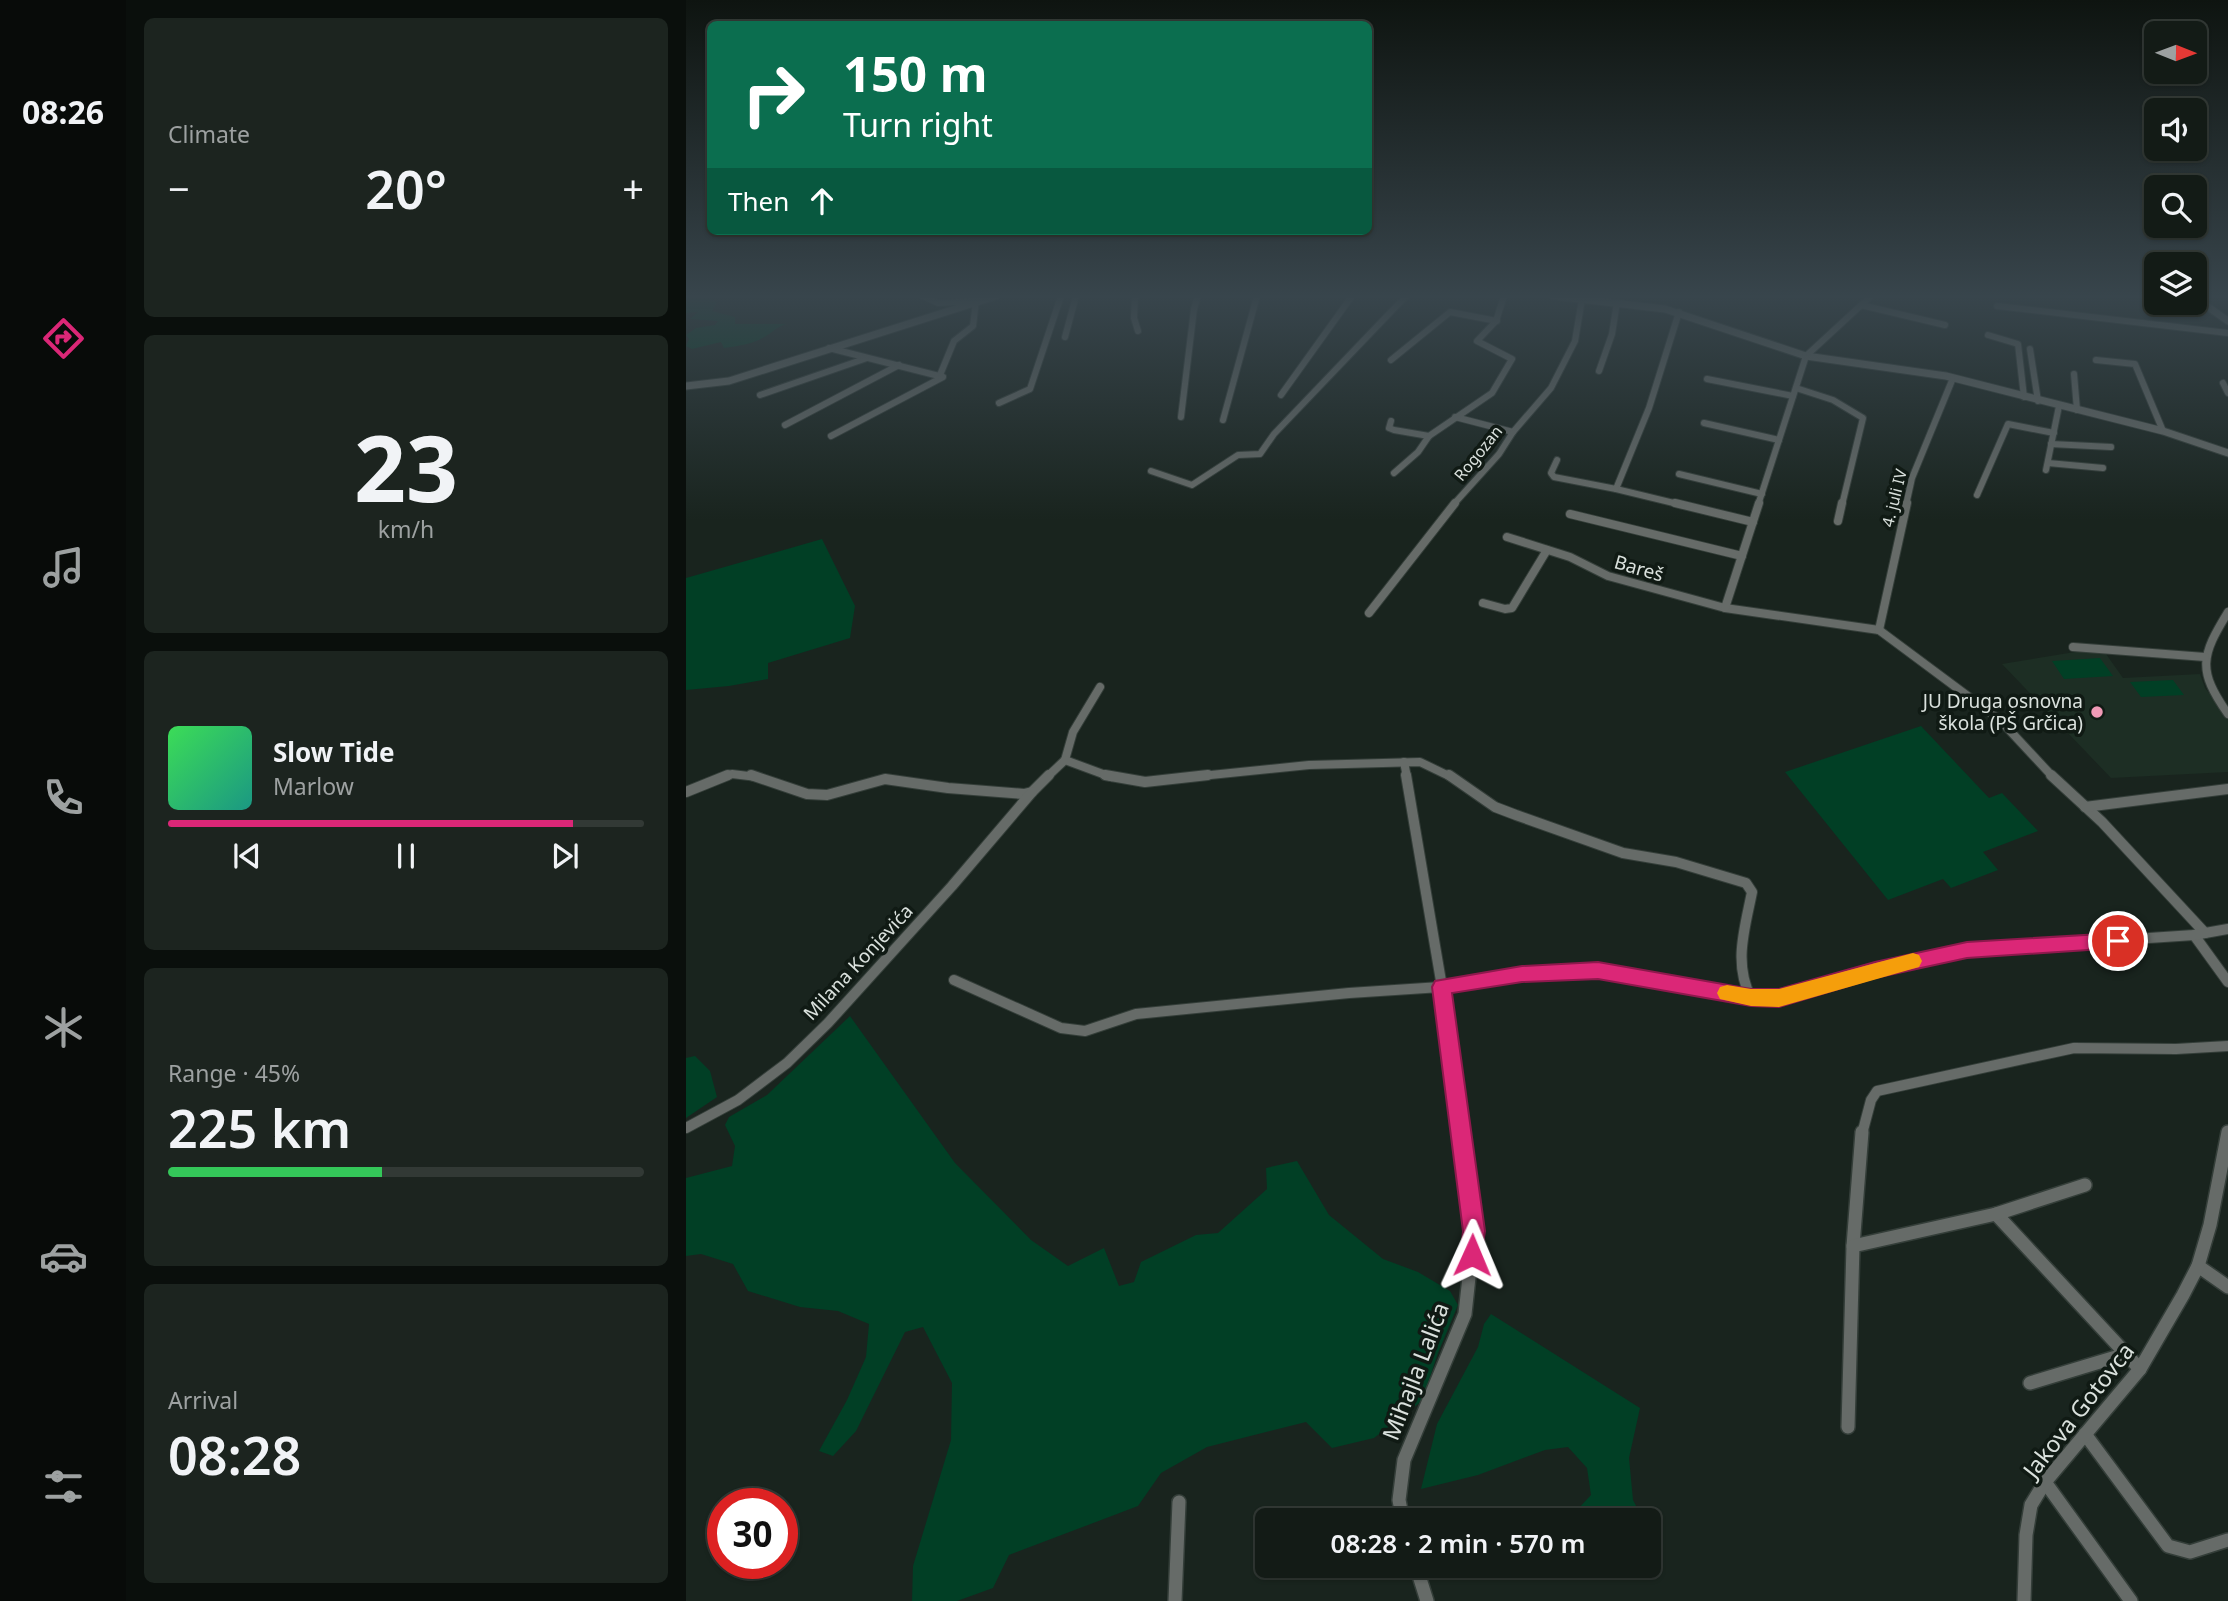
<!DOCTYPE html>
<meta charset="utf-8">
<style>
:root{--surface:#131b16;--page:#1c241f;--text:#f1f3f6;--muted:#9da1a1;--line:#323935;--accent:#db2777}
body{margin:0;font-family:"Noto Sans",sans-serif;background:var(--page);color:var(--text);height:100vh;display:flex;flex-direction:column;font-size:26px;white-space:nowrap}
*{box-sizing:border-box;margin:0}
p{font-size:23px;color:var(--muted)}
.icon{flex:none;width:38px;height:38px;fill:none;stroke:currentColor;stroke-width:2;stroke-linecap:round;stroke-linejoin:round}
.map{position:relative;flex:1;overflow:hidden}
.side{display:flex;flex-direction:column;gap:18px;padding:18px;background:#0a0f0c;width:560px}
.side>*{flex:none}
.hud{position:absolute;left:21px;top:21px;width:665px;height:214px;border-radius:10px;box-shadow:0 2px 5px #0004,0 0 0 2px var(--line);background:#0b6e4f;color:#fff;overflow:hidden}
.needle{width:46px;rotate:91deg}
.controls{position:absolute;left:1458px;top:21px;display:grid;gap:14px}
.controls a{display:grid;place-items:center;width:63px;height:63px;border-radius:10px;background:var(--surface);box-shadow:0 2px 5px #0004,0 0 0 2px var(--line);font-size:35px}
.speed{position:absolute;left:21px;top:1488px;display:flex;gap:14px;font-size:35px;font-weight:700;text-align:center}
.speed>*{display:grid;place-content:center;width:91px;height:91px;border-radius:50%;background:var(--surface);box-shadow:0 2px 5px #0004,0 0 0 2px var(--line);line-height:1}
.speed .limit{border:10px solid #d22;background:#fff;color:#111}
.pin{position:absolute;display:grid;place-items:center;width:60px;height:60px;color:#fff;margin:-30px;border:4px solid #fff;border-radius:50%;box-shadow:0 2px 7px #0007}
.me{position:absolute;width:77px;margin:-38px;rotate:1deg;stroke-linejoin:round;filter:drop-shadow(0 0 5px #0008)}
.turn{display:flex;align-items:center;gap:24px;height:147px;padding:0 21px;font-size:32px}
.turn .icon{width:91px;height:91px;stroke-width:2.5}
.turn b{display:block;font-size:49px;line-height:60px}
.then{display:flex;align-items:center;height:66px;padding:0 21px;background:#0003;gap:14px;font-size:26px}
.big{font-size:52px;font-weight:600;line-height:1.1}
.side .tile{flex:1;display:flex;flex-direction:column;justify-content:center;gap:10px;min-width:0;padding:0 24px;border-radius:10px;background:var(--page)}
.side .dial{align-items:center;gap:0}
.dial b{font-size:91px;line-height:1}
.song{display:flex;align-items:center;gap:21px}
.cover{width:84px;height:84px;border-radius:10px;background:linear-gradient(135deg,hsl(130 70% 55%),hsl(170 70% 35%))}
.played{height:7px;border-radius:4px;background:linear-gradient(90deg,var(--accent) 85%,var(--line) 85%)}
.keys{display:flex;justify-content:space-around;direction:ltr}
.heat{display:flex;justify-content:space-between;align-items:center;font-size:38px;direction:ltr}
.charge{height:10px;border-radius:5px;background:linear-gradient(90deg,#34c759 45%,var(--line) 0)}
.trip{position:absolute;left:569px;top:1508px;width:406px;height:70px;border-radius:10px;background:var(--surface);box-shadow:0 2px 5px #0004,0 0 0 2px var(--line);font-weight:600;line-height:70px;text-align:center}
main{display:flex;flex:1;min-height:0}
.menu{display:flex;flex-direction:column;width:126px;justify-content:space-around;align-items:center;background:#080b09;color:var(--muted)}
.menu .icon{width:49px;height:49px}
.menu .current{color:var(--accent)}
.menu b{font-size:32px;color:var(--text)}
.map>svg:first-child{display:block}
.built{fill:#1d2e24}
.green{fill:#013f25}
.lines{fill:none;stroke-linecap:round;stroke-linejoin:round}
.minor-far3-casing{stroke:#343e39;stroke-width:8}
.minor-far2-casing{stroke:#343e39;stroke-width:10}
.minor-far1-casing{stroke:#343e39;stroke-width:12}
.minor-casing{stroke:#343e39;stroke-width:16}
.tertiary-casing{stroke:#343e39;stroke-width:9}
.minor-far3{stroke:#666b68;stroke-width:6}
.minor-far2{stroke:#666b68;stroke-width:8}
.minor-far1{stroke:#666b68;stroke-width:10}
.minor{stroke:#666b68;stroke-width:13}
.tertiary{stroke:#666b68;stroke-width:7}
.route{fill:#db2777;stroke:#8e194d;stroke-width:2}
.slow{fill:#f59e0b}
.poi-dot{fill:#f09ab6;stroke:#101a14;stroke-width:2.5}
.labels{text-anchor:middle;dominant-baseline:central;stroke-width:7;stroke-linejoin:round;paint-order:stroke}
.far-street-label{font-size:16px;fill:#dae1dd;stroke:#101a14}
.street-label{font-size:19px;fill:#dae1dd;stroke:#101a14}
.poi-label{font-size:19px;fill:#dae1dd;stroke:#101a14;text-anchor:end}
.near-street-label{font-size:23px;fill:#dae1dd;stroke:#101a14}
</style>
<main>
<nav class="menu">
<b>08:26</b>
<svg class="icon current" aria-label="directions" viewBox="0 0 24 24"><path d="M12 3l9 9-9 9-9-9zM9 14v-3h6M13 9l2 2-2 2"/></svg>
<svg class="icon" aria-label="music" viewBox="0 0 24 24"><path d="M9 18V5l10-2v13"/><circle cx="6" cy="18" r="3"/><circle cx="16" cy="16" r="3"/></svg>
<svg class="icon" aria-label="phone" viewBox="0 0 24 24"><path d="M5 4h4l2 5-3 2q2 4 5 5l2-3 5 2v4C11 20 4 13 5 4z"/></svg>
<svg class="icon" aria-label="climate" viewBox="0 0 24 24"><path d="M12 3v18M4 7l16 10M4 17L20 7"/></svg>
<svg class="icon" aria-label="car" viewBox="0 0 24 24"><path d="M5 17H2v-5l4-1 3-4h7l3 4 3 1v5h-3M9 17h6M6 11h13"/><circle cx="7" cy="17" r="2"/><circle cx="17" cy="17" r="2"/></svg>
<svg class="icon" aria-label="filters" viewBox="0 0 24 24"><path d="M4 7h16M4 17h16"/><circle cx="9" cy="7" r="2"/><circle cx="15" cy="17" r="2"/></svg>
</nav>
<section class="side">
<div class="tile"><p>Climate</p>
<div class="heat"><a>−</a><b class="big">20°</b><a>+</a></div>
</div>
<div class="tile dial"><b>23</b><p>km/h</p></div>
<div class="tile">
<div class="song"><i class="cover"></i><div><b>Slow Tide</b><p>Marlow</p></div></div>
<div class="played"></div>
<div class="keys"><svg class="icon" aria-label="previous" viewBox="0 0 24 24"><path d="M18 5L8 12l10 7zM5 5v14"/></svg><svg class="icon" aria-label="pause" viewBox="0 0 24 24"><path d="M8 5v14M16 5v14"/></svg><svg class="icon" aria-label="next" viewBox="0 0 24 24"><path d="M6 5l10 7-10 7zM19 5v14"/></svg></div>
</div>
<div class="tile"><p>Range · 45%</p><b class="big">225 km</b><div class="charge"></div></div>
<div class="tile"><p>Arrival</p><b class="big">08:28</b></div>
</section>
<div class="map">
<svg width="1542" height="1601" viewBox="0 0 1542 1601">
<rect width="100%" height="100%" fill="#19241e"/>
<path class="built" d="M1401 650 1420 654 1437 678 1514 674 1519 688 1542 717V772L1425 778 1316 664Z"/>
<g class="green">
<path d="M0 296H16L31 302 26 311 49 317V324H100C91 327 88 331 80 336 68 344 53 346 38 348L35 342 6 349 0 346 3 339 0 335 10 328 29 325 32 321 4 319 12 312 0 313Z"/>
<path d="M136 539 169 606 164 638 82 663V679L43 686 0 690V578Z"/>
<path d="M1414 658 1427 676 1378 679 1366 661Z"/>
<path d="M1487 680 1498 695 1455 697 1444 682Z"/>
<path d="M1235 726 1303 798 1316 793 1352 831 1297 852 1312 870 1265 888 1257 879 1202 900 1099 772Z"/>
<path d="M164 1016 269 1163 345 1240 382 1266 418 1248 433 1286 448 1282 455 1262 510 1235 532 1233 581 1189 580 1168 611 1161 643 1215 697 1259 732 1272 764 1291 772 1305 752 1353 736 1401 688 1438 646 1448 620 1422 521 1447 475 1473 452 1506 323 1555 307 1588 271 1601H226L227 1566 265 1440 266 1383 237 1327 219 1332 170 1431 147 1456 133 1451 161 1400 180 1357 183 1324 152 1311 114 1307 62 1291 47 1264 15 1254 0 1256V1178L46 1166 49 1146 39 1125 43 1117 81 1095Z"/>
<path d="M9 1056 24 1071 31 1097 0 1118V1058Z"/>
<path d="M805 1314 954 1408 943 1458 947 1500 958 1521H894L891 1510 905 1495 901 1468 882 1447 859 1450 792 1475 735 1489 751 1424 792 1347 798 1324Z"/>
</g>
<g class="lines">
<defs>
<g id="minor-far3">
<path d="M237 296 252 303 290 301 287 326 268 341 254 375"/>
<path d="M449 296 448 318 452 331"/>
<path d="M1175 305 1259 325"/>
<path d="M1311 306 1542 333"/>
<path d="M993 312 963 408 930 489 996 505"/>
<path d="M1302 335 1332 344 1338 397"/>
<path d="M379 337 390 296"/>
<path d="M143 348 257 377 145 436"/>
<path d="M1344 349 1352 401"/>
<path d="M705 360 764 312 811 321"/>
<path d="M1410 360 1449 364 1477 431"/>
<path d="M913 371 926 334 931 302"/>
<path d="M1388 374 1391 410"/>
<path d="M1021 379 1107 396"/>
<path d="M1537 383 1542 393"/>
<path d="M1110 388 1147 400 1177 418 1156 505"/>
<path d="M74 395 181 358"/>
<path d="M595 395 666 296"/>
<path d="M313 403 344 389 375 296"/>
<path d="M495 417 508 309 512 296"/>
<path d="M769 417 827 432"/>
<path d="M537 420 571 296"/>
<path d="M705 421 703 428 708 430 743 436"/>
<path d="M1018 423 1093 440"/>
<path d="M99 425 213 365"/>
<path d="M1365 444 1425 447"/>
<path d="M871 460 865 473 868 477 930 489"/>
<path d="M1362 463 1417 468"/>
<path d="M1360 470 1373 406"/>
<path d="M465 471 506 485 552 455 574 454 588 434 720 296"/>
<path d="M708 473 732 452 743 436 806 393 826 359 791 341 810 321 818 296"/>
<path d="M993 474 1076 494"/>
<path d="M1291 495 1322 424 1368 433"/>
<path d="M767 505 813 454 827 432 865 388 889 341 896 299"/>
<path d="M1072 505 1120 356 1185 296"/>
<path d="M1220 505 1226 478 1267 378"/>
</g>
<g id="minor-far2">
<path d="M989 503 1067 522"/>
<path d="M884 514 1056 556"/>
<path d="M1152 521 1156 503"/>
<path d="M821 537 884 557 922 576 1039 608 1193 630 1314 720 1367 777"/>
<path d="M797 603 819 609 826 608 861 550"/>
<path d="M1039 608 1073 503"/>
<path d="M1542 612C1515 656 1511 670 1542 714"/>
<path d="M683 613 769 503"/>
<path d="M1193 630 1221 503"/>
<path d="M1387 647 1519 657"/>
<path d="M379 760 387 732 414 687"/>
<path d="M718 762 721 777"/>
<path d="M38 777 46 774 71 777"/>
<path d="M361 777 379 760 425 777"/>
<path d="M505 777 623 765 734 762 765 777"/>
</g>
<g id="minor-far1">
<path d="M65 775 121 794 141 795 199 779 262 788 338 794 346 792 363 775"/>
<path d="M419 775 459 782 522 775"/>
<path d="M720 775 756 987 775 1134"/>
<path d="M763 775 809 807 830 815 937 853 990 862 1060 883 1066 892C1059 928 1047 963 1065 998"/>
<path d="M1365 775 1416 822 1519 933"/>
<path d="M0 792 42 775"/>
<path d="M1399 807 1542 789"/>
<path d="M1508 935 1542 982"/>
<path d="M268 980 375 1028 399 1031 450 1014 663 993 770 986 878 970 928 972 1065 998H1093L1189 970 1281 950 1508 935 1542 929"/>
<path d="M0 1128 52 1100 101 1063 142 1023 266 886 346 792"/>
<path d="M1176 1134 1185 1100 1191 1091 1388 1048 1490 1049 1542 1046"/>
</g>
<g id="minor">
<path d="M1310 1214 1454 1369"/>
<path d="M1167 1246 1176 1132"/>
<path d="M1512 1266 1542 1287"/>
<path d="M1344 1383 1440 1354"/>
<path d="M1162 1427 1167 1246 1310 1214 1399 1185"/>
<path d="M1399 1434 1482 1546 1504 1552 1542 1540"/>
<path d="M1359 1482 1445 1601"/>
<path d="M717 1521 713 1500 718 1460 779 1314 788 1231 775 1132"/>
<path d="M730 1566 741 1601"/>
<path d="M489 1601 493 1502"/>
<path d="M1338 1601 1340 1535 1345 1505 1359 1482 1454 1369 1497 1295 1512 1266 1524 1225 1542 1132"/>
</g>
<g id="tertiary">
<path d="M868 296 979 309 1120 356 1260 376 1477 431 1542 453"/>
<path d="M1508 297 1542 321"/>
<path d="M0 386 43 381 310 296"/>
</g>
</defs>
<use href="#minor-far3" class="minor-far3-casing"/>
<use href="#minor-far2" class="minor-far2-casing"/>
<use href="#minor-far1" class="minor-far1-casing"/>
<use href="#minor" class="minor-casing"/>
<use href="#tertiary" class="tertiary-casing"/>
<use href="#minor-far3" class="minor-far3"/>
<use href="#minor-far2" class="minor-far2"/>
<use href="#minor-far1" class="minor-far1"/>
<use href="#minor" class="minor"/>
<use href="#tertiary" class="tertiary"/>
</g>
<linearGradient id="sky" x2="0" y2="1"><stop stop-color="#0e1410"/><stop offset="0.57" stop-color="#38454c"/><stop offset="1" stop-color="#38454c" stop-opacity="0"/></linearGradient>
<rect width="1542" height="520" fill="url(#sky)"/>
<path class="route" d="M1432 933 1439 935 1441 941 1439 946 1432 948 1281 958 1189 978 1093 1007 1065 1006 912 979 836 982 766 993 799 1231 794 1263 786 1266 778 1263 775 1255 777 1231 746 987 749 981 836 966 912 962 1065 989H1093L1189 962 1281 942Z"/>
<path class="slow" d="M1227 953 1233 955 1236 961 1233 967 1093 1007 1065 1006 1034 999 1031 993 1034 987 1041 985 1065 989H1093Z"/>
<circle class="poi-dot" cx="1411" cy="712" r="7"/>
<g class="labels">
<g class="far-street-label">
<text transform="translate(792 453) rotate(-51)">Rogozan</text>
<text transform="translate(1208 498) rotate(-76)">4. juli IV</text>
</g>
<g class="street-label">
<text transform="translate(953 568) rotate(16)">Bareš</text>
<text transform="translate(172 962) rotate(-47)">Milana Konjevića</text>
</g>
<g class="poi-label">
<text x="1397" y="701">JU Druga osnovna<tspan x="1397" dy="22">škola (PŠ Grčica)</tspan></text>
</g>
<g class="near-street-label">
<text transform="translate(729 1371) rotate(-69)">Mihajla Lalića</text>
<text transform="translate(1392 1410) rotate(-52)">Jakova Gotovca</text>
</g>
</g>
</svg>
<div class="controls">
<a><svg class="needle" viewBox="-14 -14 28 28"><path d="M0-13l5 13h-10z" fill="#e53935"/><path d="M0 13l5-13h-10z" fill="#9da1a1"/></svg></a>
<a><svg class="icon" aria-label="sound" viewBox="0 0 24 24"><path d="M4 9h4l5-4v14l-5-4H4zM17 9q2 3 0 6"/></svg></a>
<a><svg class="icon" aria-label="search" viewBox="0 0 24 24"><circle cx="10" cy="10" r="6"/><path d="M15 15l6 6"/></svg></a>
<a><svg class="icon" aria-label="layers" viewBox="0 0 24 24"><path d="M12 4l9 5-9 5-9-5zM3 14l9 5 9-5"/></svg></a>
</div>
<div class="speed"><div class="limit">30</div></div>
<div class="pin" style="left:1432px;top:941px;background:#d93025"><svg class="icon" aria-label="arrive" viewBox="0 0 24 24"><path d="M6 21V4h12l-3 4 3 4H6"/></svg></div>
<svg class="me" style="left:786px;top:1255px" viewBox="-20 -20 40 40"><path d="M0-17L14 15 0 8-14 15z" fill="#db2777" stroke="#fff" stroke-width="4"/></svg>
<div class="trip">08:28 · 2 min · 570 m</div>
<div class="hud">
<div class="turn"><svg class="icon" aria-label="right" viewBox="0 0 24 24"><path d="M7 20v-9h11M14 6l5 5-5 5"/></svg><div><b>150 m</b>Turn right</div></div>
<div class="then">Then<svg class="icon" aria-label="ahead" viewBox="0 0 24 24"><path d="M12 20V5M6 11l6-6 6 6"/></svg></div>
</div>
</div>
</main>
